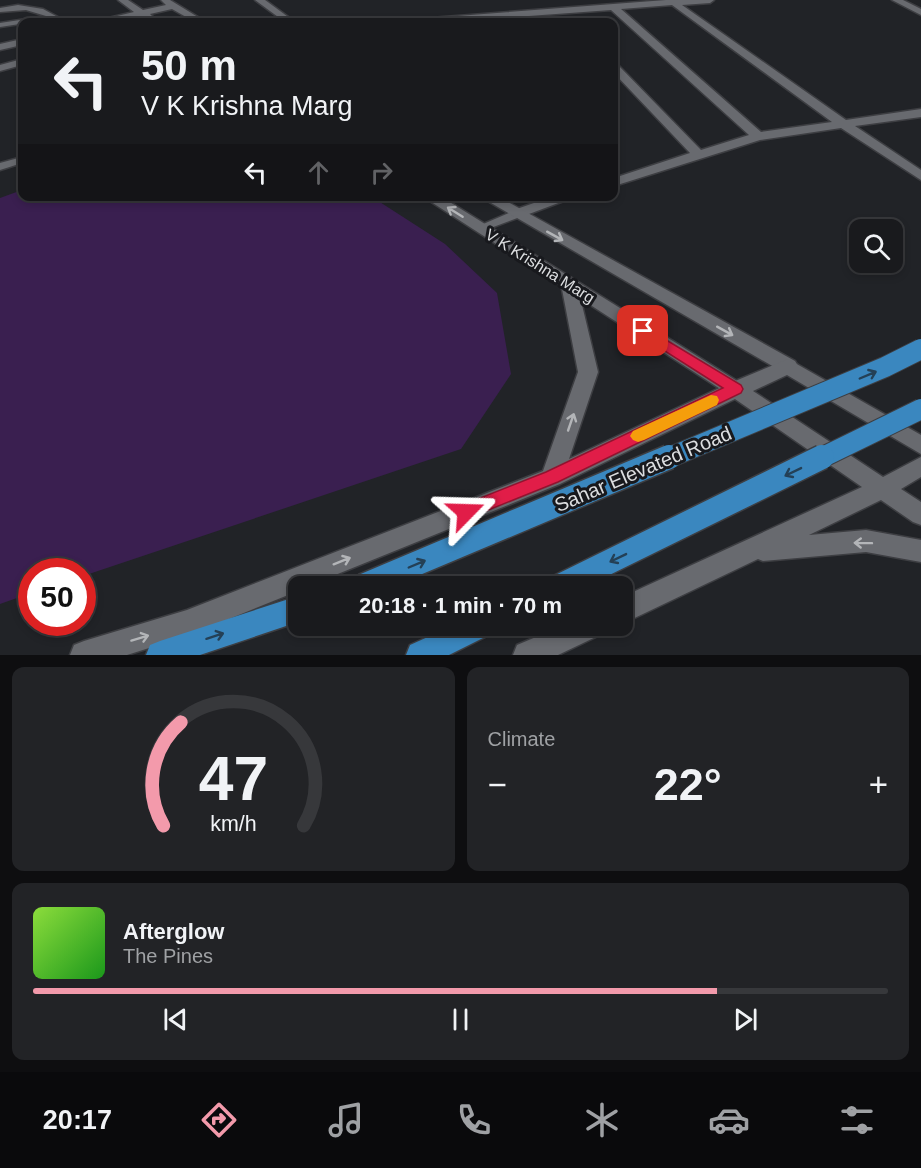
<!DOCTYPE html>
<meta charset="utf-8">
<style>
:root{--surface:#191a1d;--page:#222326;--text:#f1f3f6;--muted:#9fa1a4;--line:#37383b;--accent:#f39aab}
body{margin:0;font-family:Arial,sans-serif;background:var(--page);color:var(--text);height:100vh;display:flex;flex-direction:column;font-size:22px;white-space:nowrap}
*{box-sizing:border-box;margin:0}
p{font-size:20px;color:var(--muted)}
.icon{flex:none;width:33px;height:33px;fill:none;stroke:currentColor;stroke-width:2;stroke-linecap:round;stroke-linejoin:round}
.map{position:relative;height:655px;overflow:hidden}
.sheet{display:flex;flex-direction:column;gap:12px;padding:12px;background:#0e0e10;flex:1}
.sheet>*{flex:none}
.banner{position:absolute;left:18px;top:18px;width:600px;height:183px;border-radius:12px;box-shadow:0 3px 9px #0003,0 0 0 2px var(--line);background:#191a1d;color:var(--text);overflow:hidden}
.buttons{position:absolute;left:849px;top:219px;display:grid;gap:12px}
.buttons a{display:grid;place-items:center;width:54px;height:54px;border-radius:12px;background:var(--surface);box-shadow:0 3px 9px #0003,0 0 0 2px var(--line);font-size:30px}
.speed{position:absolute;left:18px;top:558px;display:flex;gap:12px;font-size:30px;font-weight:700;text-align:center}
.speed>*{display:grid;place-content:center;width:78px;height:78px;border-radius:50%;background:var(--surface);box-shadow:0 3px 9px #0003,0 0 0 2px var(--line);line-height:1}
.speed .limit{border:9px solid #d22;background:#fff;color:#111}
.pin{position:absolute;display:grid;place-items:center;width:51px;height:51px;color:#fff;margin:-26px;border-radius:12px;box-shadow:0 3px 9px #0006}
.me{position:absolute;width:66px;margin:-33px;rotate:68deg;stroke-linejoin:round;filter:drop-shadow(0 0 4px #0008)}
.turn{display:flex;align-items:center;gap:21px;height:126px;padding:0 24px;font-size:27px}
.turn .icon{width:78px;height:78px;stroke-width:2.5}
.turn b{display:block;font-size:42px;line-height:51px}
.lanes{display:flex;align-items:center;height:57px;padding:0 24px;background:#0003;justify-content:center;gap:30px;direction:ltr}
.lanes .off{opacity:.35}
.big{font-size:45px;font-weight:700;line-height:1.1}
.sheet .card{flex:1;display:flex;flex-direction:column;justify-content:center;gap:9px;min-width:0;padding:0 21px;border-radius:12px;background:var(--page)}
.sheet .dial{align-items:center;gap:0}
.dial svg{height:156px;overflow:visible;fill:none;stroke:var(--line);stroke-width:7;stroke-linecap:round;text-anchor:middle}
.dial text{fill:var(--text);stroke:none}
.song{display:flex;align-items:center;gap:18px}
.cover{width:72px;height:72px;border-radius:9px;background:linear-gradient(135deg,hsl(90 70% 55%),hsl(120 70% 35%))}
.played{height:6px;border-radius:3px;background:linear-gradient(90deg,var(--accent) 80%,var(--line) 80%)}
.keys{display:flex;justify-content:space-around;direction:ltr}
.heat{display:flex;justify-content:space-between;align-items:center;font-size:33px;direction:ltr}
.sheet .tiles{flex:1;display:grid;gap:12px;grid-template-columns:1fr 1fr}
.card:last-child{grid-column:span 2}
.trip{position:absolute;left:288px;top:576px;width:345px;height:60px;border-radius:12px;background:var(--surface);box-shadow:0 3px 9px #0003,0 0 0 2px var(--line);font-weight:700;line-height:60px;text-align:center}
.tabs{display:flex;height:96px;justify-content:space-around;align-items:center;background:#0a0a0c;color:var(--muted)}
.tabs .icon{width:42px;height:42px}
.tabs .active{color:var(--accent)}
.tabs b{font-size:27px;color:var(--text)}
.map>svg:first-child{display:block}
.green{fill:#3a1f50}
.lines{fill:none;stroke-linecap:round;stroke-linejoin:round}
.service-casing{stroke:#3d3e42;stroke-width:3}
.minor-casing{stroke:#3d3e42;stroke-width:3}
.tertiary-casing{stroke:#3d3e42;stroke-width:3}
.secondary-casing{stroke:#3d3e42;stroke-width:3}
.primary-casing{stroke:#3d3e42;stroke-width:3}
.service{fill:#686a6f;fill-rule:evenodd}
.minor{fill:#686a6f;fill-rule:evenodd}
.tertiary{fill:#686a6f;fill-rule:evenodd}
.secondary{fill:#686a6f;fill-rule:evenodd}
.primary{fill:#3a87bf;fill-rule:evenodd}
.primary-bridge-far1-casing{stroke:#3d3e42;stroke-width:22;stroke-linecap:butt}
.primary-bridge-casing{stroke:#3d3e42;stroke-width:27;stroke-linecap:butt}
.primary-bridge-far1{stroke:#3a87bf;stroke-width:20}
.primary-bridge{stroke:#3a87bf;stroke-width:24}
.oneway{stroke:#b3b5b8}
.oneway2{stroke:#244056}
.route{fill:#e11d48;stroke:#92132f;stroke-width:1.5}
.slow{fill:#f59e0b}
.labels{text-anchor:middle;dominant-baseline:central;stroke-width:6;stroke-linejoin:round;paint-order:stroke}
.street-label{font-size:16px;fill:#dcdee0;stroke:#18191d}
.near-street-label{font-size:20px;fill:#dcdee0;stroke:#18191d}
</style>
<div class="map">
<svg width="921" height="655" viewBox="0 0 921 655">
<rect width="100%" height="100%" fill="#212327"/>
<path class="green" d="M22 190V196L372 197 445 244 497 293 511 374 461 449 83 576 82 572H32L31 593 0 604V198Z"/>
<g class="lines">
<defs>
<g id="service">
<path d="M18 5 43 9 67 22H58L53 19 0 27V23L46 16 26 10 0 12V8Z"/>
<path d="M22 157V163L0 170V163Z"/>
<path d="M516 210 522 214 520 217 480 232 474 228Z"/>
</g>
<g id="minor">
<path d="M255 0H265L295 22H285Z"/>
<path d="M714 0 710 3 682 5 846 120 921 109V117L855 126 921 170V180L841 128 760 140 614 186V178L690 153 614 73V64L618 65 701 150 749 135 611 10 448 22H413L418 19 666 0ZM672 5 832 122 761 132 621 9Z"/>
<path d="M892 0H903L921 9V15Z"/>
<path d="M554 196H577L521 217 516 218 509 214 511 211Z"/>
</g>
<g id="tertiary">
<path d="M118 0H128L143 10 166 5 161 0H170L206 22H195L172 9 150 14 153 17 148 20C133 14 115 22 99 22L100 20 134 12Z"/>
<path d="M22 39V45L0 50V44Z"/>
<path d="M22 59V65L0 71V65Z"/>
<path d="M422 196H440L742 384 745 389 742 394 735 396 728 394Z"/>
<path d="M479 196H497L795 361 798 366 795 371 788 373 781 371Z"/>
</g>
<g id="secondary">
<path d="M569 279 575 280 577 284 598 372 569 459 728 384 788 359 921 435V454L787 375 753 391 883 477 921 457V477L901 489 921 502V525L913 522 881 500 809 535 866 530 921 540V562L866 552 763 561 758 559 622 624V597L862 487 735 399 560 484 308 586H298V591L187 636 127 655H70L74 645 84 641 187 610 543 471 578 372 561 284 563 280Z"/>
<path d="M562 626H604L600 635 558 655H513L517 645Z"/>
</g>
<g id="primary">
<path d="M298 596V622L200 655H146L150 645 160 641Z"/>
<path d="M452 626H493L489 635 449 655H406L410 645Z"/>
</g>
</defs>
<use href="#service" class="service-casing"/>
<use href="#minor" class="minor-casing"/>
<use href="#tertiary" class="tertiary-casing"/>
<use href="#secondary" class="secondary-casing"/>
<use href="#primary" class="primary-casing"/>
<use href="#service" class="service"/>
<use href="#minor" class="minor"/>
<use href="#tertiary" class="tertiary"/>
<use href="#secondary" class="secondary"/>
<use href="#primary" class="primary"/>
<defs>
<g id="primary-bridge-far1">
<path d="M666 459 885 367 921 349"/>
<path d="M819 459 921 409"/>
</g>
<g id="primary-bridge">
<path d="M363 586 669 457"/>
<path d="M560 586 822 457"/>
</g>
</defs>
<use href="#primary-bridge-far1" class="primary-bridge-far1-casing"/>
<use href="#primary-bridge" class="primary-bridge-casing"/>
<use href="#primary-bridge-far1" class="primary-bridge-far1"/>
<use href="#primary-bridge" class="primary-bridge"/>
</g>
<defs><path id="oneway-shaft" d="M-6 0H5M1.5-3L5.5 0L1.5 3" fill="none" stroke-width="1.6" stroke-linecap="round" stroke-linejoin="round" transform="scale(1.5)"/></defs>
<g class="oneway">
<use href="#oneway-shaft" transform="translate(455 212) rotate(-148)"/>
<use href="#oneway-shaft" transform="translate(555 236) rotate(29)"/>
<use href="#oneway-shaft" transform="translate(725 331) rotate(29)"/>
<use href="#oneway-shaft" transform="translate(571 422) rotate(-71)"/>
<use href="#oneway-shaft" transform="translate(863 543) rotate(-179)"/>
<use href="#oneway-shaft" transform="translate(342 561) rotate(-22)"/>
<use href="#oneway-shaft" transform="translate(140 638) rotate(-17)"/>
</g>
<g class="oneway2">
<use href="#oneway-shaft" transform="translate(868 375) rotate(-23)"/>
<use href="#oneway-shaft" transform="translate(793 472) rotate(154)"/>
<use href="#oneway-shaft" transform="translate(618 558) rotate(154)"/>
<use href="#oneway-shaft" transform="translate(417 564) rotate(-23)"/>
<use href="#oneway-shaft" transform="translate(215 636) rotate(-18)"/>
</g>
<path class="route" d="M643 326 741 385 743 389 741 393 558 482 466 519 460 517 458 512 460 506 546 472 723 388 638 334 636 331 638 327Z"/>
<path class="slow" d="M711 395 717 396 719 400 717 405 644 440 638 442 633 440 630 436 633 431Z"/>
<g class="labels">
<g class="street-label">
<text transform="translate(540 266) rotate(32)">V K Krishna Marg</text>
</g>
<g class="near-street-label">
<text transform="translate(643 469) rotate(-23)">Sahar Elevated Road</text>
</g>
</g>
</svg>
<div class="buttons">
<a><svg class="icon" aria-label="search" viewBox="0 0 24 24"><circle cx="10" cy="10" r="6"/><path d="M15 15l6 6"/></svg></a>
</div>
<div class="speed"><div class="limit">50</div></div>
<div class="pin" style="left:643px;top:331px;background:#d93025"><svg class="icon" aria-label="arrive" viewBox="0 0 24 24"><path d="M6 21V4h12l-3 4 3 4H6"/></svg></div>
<svg class="me" style="left:466px;top:512px" viewBox="-20 -20 40 40"><path d="M0-17L14 15 0 8-14 15z" fill="#e11d48" stroke="#fff" stroke-width="4"/></svg>
<div class="trip">20:18 · 1 min · 70 m</div>
<div class="banner">
<div class="turn"><svg class="icon" aria-label="left" viewBox="0 0 24 24"><path d="M17 20v-9H6M10 6l-5 5 5 5"/></svg><div><b>50 m</b>V K Krishna Marg</div></div>
<div class="lanes"><svg class="icon" aria-label="left" viewBox="0 0 24 24"><path d="M17 20v-9H6M10 6l-5 5 5 5"/></svg><svg class="icon off" aria-label="ahead" viewBox="0 0 24 24"><path d="M12 20V5M6 11l6-6 6 6"/></svg><svg class="icon off" aria-label="right" viewBox="0 0 24 24"><path d="M7 20v-9h11M14 6l5 5-5 5"/></svg></div>
</div>
</div>
<section class="sheet">
<div class="tiles">
<div class="card dial"><svg viewBox="0 0 100 80">
<path d="M14 69A42 42 0 1 1 86 69"/>
<path d="M14 69A42 42 0 0 1 23 16" stroke="#f39aab"/>
<text x="50" y="56" font-size="32" font-weight="700">47</text>
<text x="50" y="72" font-size="11">km/h</text>
</svg></div>
<div class="card"><p>Climate</p>
<div class="heat"><a>−</a><b class="big">22°</b><a>+</a></div>
</div>
<div class="card">
<div class="song"><i class="cover"></i><div><b>Afterglow</b><p>The Pines</p></div></div>
<div class="played"></div>
<div class="keys"><svg class="icon" aria-label="previous" viewBox="0 0 24 24"><path d="M18 5L8 12l10 7zM5 5v14"/></svg><svg class="icon" aria-label="pause" viewBox="0 0 24 24"><path d="M8 5v14M16 5v14"/></svg><svg class="icon" aria-label="next" viewBox="0 0 24 24"><path d="M6 5l10 7-10 7zM19 5v14"/></svg></div>
</div>
</div>
</section>
<nav class="tabs">
<b>20:17</b>
<svg class="icon active" aria-label="directions" viewBox="0 0 24 24"><path d="M12 3l9 9-9 9-9-9zM9 14v-3h6M13 9l2 2-2 2"/></svg>
<svg class="icon" aria-label="music" viewBox="0 0 24 24"><path d="M9 18V5l10-2v13"/><circle cx="6" cy="18" r="3"/><circle cx="16" cy="16" r="3"/></svg>
<svg class="icon" aria-label="phone" viewBox="0 0 24 24"><path d="M5 4h4l2 5-3 2q2 4 5 5l2-3 5 2v4C11 20 4 13 5 4z"/></svg>
<svg class="icon" aria-label="climate" viewBox="0 0 24 24"><path d="M12 3v18M4 7l16 10M4 17L20 7"/></svg>
<svg class="icon" aria-label="car" viewBox="0 0 24 24"><path d="M5 17H2v-5l4-1 3-4h7l3 4 3 1v5h-3M9 17h6M6 11h13"/><circle cx="7" cy="17" r="2"/><circle cx="17" cy="17" r="2"/></svg>
<svg class="icon" aria-label="filters" viewBox="0 0 24 24"><path d="M4 7h16M4 17h16"/><circle cx="9" cy="7" r="2"/><circle cx="15" cy="17" r="2"/></svg>
</nav>
